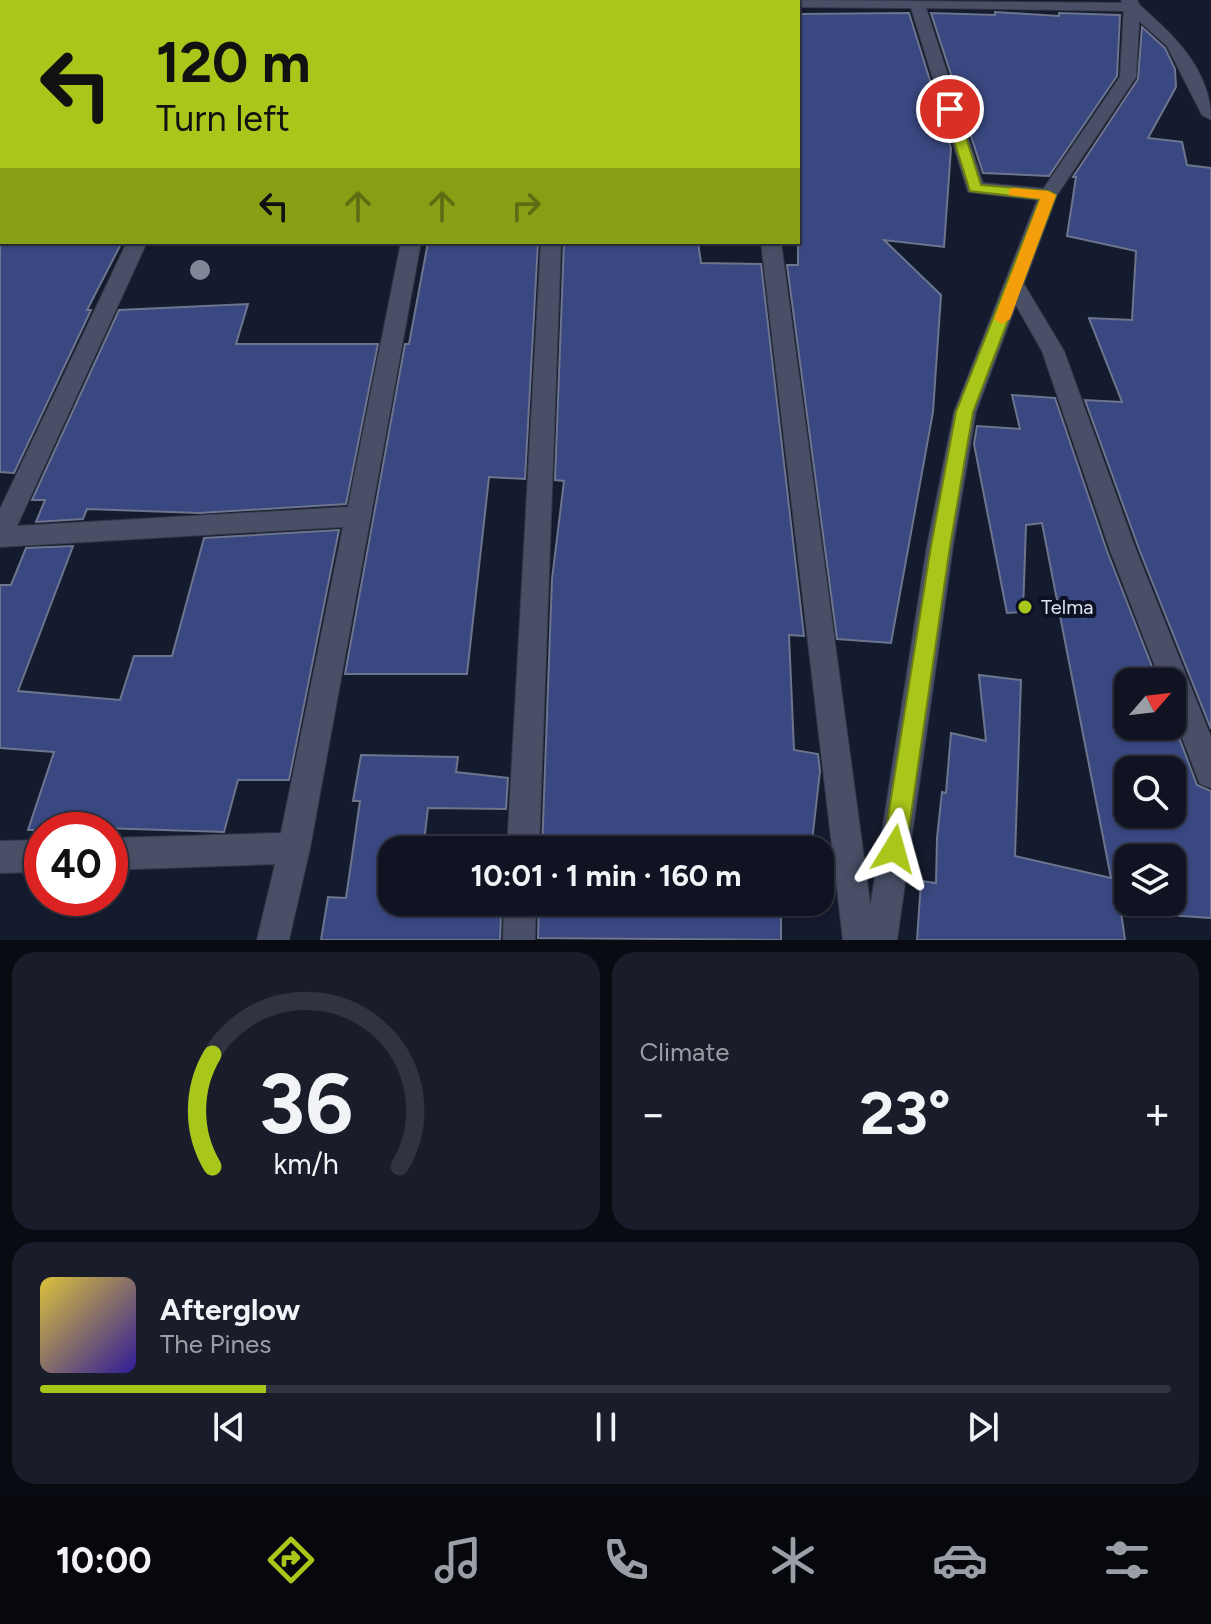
<!DOCTYPE html>
<meta charset="utf-8">
<style>
:root{--surface:#101422;--page:#191d2a;--text:#f1f3f6;--muted:#9c9ea5;--line:#303340;--accent:#a9c71b}
body{margin:0;font-family:Figtree,sans-serif;background:var(--page);color:var(--text);height:100vh;display:flex;flex-direction:column;font-size:30px;white-space:nowrap}
*{box-sizing:border-box;margin:0}
p{font-size:26px;color:var(--muted)}
.icon{flex:none;width:44px;height:44px;fill:none;stroke:currentColor;stroke-width:2;stroke-linecap:round;stroke-linejoin:round}
.map{position:relative;height:940px;overflow:hidden}
.panel{display:flex;flex-direction:column;gap:12px;padding:12px;background:#090b13;flex:1}
.panel>*{flex:none}
.guide{position:absolute;left:0px;top:0px;width:800px;height:244px;box-shadow:0 2px 6px #0004,0 0 0 2px var(--line);background:#a9c71b;color:#111;overflow:hidden}
.needle{width:52px;rotate:62deg}
.controls{position:absolute;left:1114px;top:668px;display:grid;gap:16px}
.controls a{display:grid;place-items:center;width:72px;height:72px;border-radius:16px;background:var(--surface);box-shadow:0 2px 6px #0004,0 0 0 2px var(--line);font-size:40px}
.speed{position:absolute;left:24px;top:812px;display:flex;gap:16px;font-size:40px;font-weight:700;text-align:center}
.speed>*{display:grid;place-content:center;width:104px;height:104px;border-radius:50%;background:var(--surface);box-shadow:0 2px 6px #0004,0 0 0 2px var(--line);line-height:1}
.speed .limit{border:12px solid #d22;background:#fff;color:#111}
.pin{position:absolute;display:grid;place-items:center;width:68px;height:68px;color:#fff;margin:-34px;border:4px solid #fff;border-radius:50%;box-shadow:0 2px 8px #0007}
.me{position:absolute;width:88px;margin:-44px;rotate:8deg;stroke-linejoin:round;filter:drop-shadow(0 0 6px #0008)}
.turn{display:flex;align-items:center;gap:28px;height:168px;padding:0 24px;font-size:36px}
.turn .icon{width:104px;height:104px;stroke-width:2.5}
.turn b{display:block;font-size:56px;line-height:68px}
.lanes{display:flex;align-items:center;height:76px;padding:0 24px;background:#0003;justify-content:center;gap:40px;direction:ltr}
.lanes .off{opacity:.35}
.big{font-size:60px;font-weight:700;line-height:1.1}
.panel .widget{flex:1;display:flex;flex-direction:column;justify-content:center;gap:12px;min-width:0;padding:0 28px;border-radius:24px;background:var(--page)}
.panel .dial{align-items:center;gap:0}
.dial svg{height:208px;overflow:visible;fill:none;stroke:var(--line);stroke-width:7;stroke-linecap:round;text-anchor:middle}
.dial text{fill:var(--text);stroke:none}
.song{display:flex;align-items:center;gap:24px}
.cover{width:96px;height:96px;border-radius:12px;background:linear-gradient(135deg,hsl(50 70% 55%),hsl(250 70% 35%))}
.played{height:8px;border-radius:4px;background:linear-gradient(90deg,var(--accent) 20%,var(--line) 20%)}
.keys{display:flex;justify-content:space-around;direction:ltr}
.heat{display:flex;justify-content:space-between;align-items:center;font-size:44px;direction:ltr}
.panel .tiles{flex:1;display:grid;gap:12px;grid-template-columns:1fr 1fr}
.widget:last-child{grid-column:span 2}
.trip{position:absolute;left:378px;top:836px;width:456px;height:80px;border-radius:24px;background:var(--surface);box-shadow:0 2px 6px #0004,0 0 0 2px var(--line);font-weight:700;line-height:80px;text-align:center}
.tabs{display:flex;height:128px;justify-content:space-around;align-items:center;background:#06080e;color:var(--muted)}
.tabs .icon{width:56px;height:56px}
.tabs .selected{color:var(--accent)}
.tabs b{font-size:36px;color:var(--text)}
.map>svg:first-child{display:block}
.building{fill:#394880;stroke:#6c758d;stroke-width:2;fill-rule:evenodd}
.lines{fill:none;stroke-linecap:round;stroke-linejoin:round}
.street-casing{stroke:#333645;stroke-width:2}
.secondary-casing{stroke:#333645;stroke-width:2}
.street{fill:#484f66;fill-rule:evenodd}
.secondary{fill:#484f66;fill-rule:evenodd}
.tree{fill:#808698}
.route{fill:#a9c71b;stroke:#6e8112;stroke-width:2}
.slow{fill:#f59e0b}
.poi-dot{fill:#a9c71b;stroke:#0c1124;stroke-width:3}
.labels{text-anchor:middle;dominant-baseline:central;stroke-width:8;stroke-linejoin:round;paint-order:stroke}
.poi-label{font-size:20px;fill:#dfe4f1;stroke:#0c1124;text-anchor:start}
</style>
<div class="map">
<svg width="1211" height="940" viewBox="0 0 1211 940">
<rect width="100%" height="100%" fill="#151b2e"/>
<g class="building">
<path d="M995 12 1059 16V13L1120 15 1117 76 1049 176 983 173 931 13 995 15Z"/>
<path d="M909 13 951 148 944 247 884 240 941 295 933 412 891 643 837 639 787 265H798V14Z"/>
<path d="M1142 27 1165 48 1175 69 1176 87 1148 138 1182 142 1187 165 1211 168V729L1139 549 1085 400 1122 402 1089 318 1132 320 1136 251 1067 236 1076 177H1073L1138 79Z"/>
<path d="M0 242H122L87 310H91L14 473 0 472Z"/>
<path d="M428 242H538L525 479 489 477 467 674H345L405 344H409Z"/>
<path d="M564 242H698L701 263 761 264 804 636 789 635 794 750 818 754 820 771 811 850H542L552 579 564 481 555 480Z"/>
<path d="M248 304 236 344H378L346 504 199 513 87 509 83 519 36 522 45 500H32L119 310Z"/>
<path d="M1012 395 1055 398 1107 551 1158 682H1128V726H1172V719L1197 785 1211 791V918L1121 912 1125 940H917L921 881 936 883 937 838 942 792 946 793 951 733 986 741 979 675 1021 680 1015 856 1111 878 1042 523 1026 525 1023 612 1007 613 974 444 977 426 1020 429ZM1128 770H1172V814H1128ZM1128 858H1172V902H1128Z"/>
<path d="M339 530 289 780H238L224 832 72 827 71 830H28L54 752 0 748V585H11L26 548 73 546 18 691 120 700 134 656H172L204 538Z"/>
<path d="M361 755 458 757 456 772 508 778 506 809 428 808 423 850H392V902H426L501 913 500 940H321L328 897 346 898 360 801H353Z"/>
<path d="M539 902H806L804 913 781 911V940L538 938Z"/>
</g>
<g class="lines">
<defs>
<g id="street">
<path d="M31 0H47L30 2Z"/>
<path d="M240 0H256L239 2Z"/>
<path d="M438 0H706L708 2H436Z"/>
<path d="M732 0H748L749 2H733Z"/>
<path d="M792 0 1137 3C1173 34 1211 69 1211 120L1202 115 1167 46 1128 11 926 8 983 183 1048 189 1057 195 1048 201 968 192 911 8 798 7V2H790Z"/>
<path d="M2 24V34L0 35V25Z"/>
<path d="M2 48V60L0 61V49Z"/>
<rect x="0" y="142" width="2" height="10"/>
<path d="M127 242H147L17 526 348 507 401 242H421L310 848 289 940H257L275 864 110 870V838L281 833 343 527 0 547V509Z"/>
<path d="M541 242H561L539 850H507Z"/>
<path d="M761 242H781L875 940H843Z"/>
<path d="M1015 279 1022 281 1064 351 1136 550 1211 737V788L1200 784 1196 774 1172 711V682H1161L1110 550 1042 351 1005 286Z"/>
<path d="M42 840V872L0 873V841Z"/>
<path d="M504 902H536L535 940H503Z"/>
</g>
<path id="secondary" d="M1121 0H1137L1140 6 1136 77 1057 195 976 412 953 546 897 940H865L927 546 954 412 1039 195 1120 77 1124 6Z"/>
</defs>
<use href="#street" class="street-casing"/>
<use href="#secondary" class="secondary-casing"/>
<use href="#street" class="street"/>
<use href="#secondary" class="secondary"/>
</g>
<circle class="tree" cx="200" cy="270" r="10"/>
<path class="route" d="M950 105 957 109 981 185 1048 191 1056 195 973 412 950 546 906 849 903 857 894 861 886 857 883 849 931 546 956 412 1040 199 970 191 944 109Z"/>
<path class="slow" d="M1014 188 1048 191 1056 195 1010 319 1002 324 994 319 1040 199 1009 195V189Z"/>
<circle class="poi-dot" cx="1025" cy="607" r="8"/>
<g class="labels">
<g class="poi-label">
<text x="1041" y="607">Telma</text>
</g>
</g>
</svg>
<div class="controls">
<a><svg class="needle" viewBox="-14 -14 28 28"><path d="M0-13l5 13h-10z" fill="#e53935"/><path d="M0 13l5-13h-10z" fill="#9c9ea5"/></svg></a>
<a><svg class="icon" aria-label="search" viewBox="0 0 24 24"><circle cx="10" cy="10" r="6"/><path d="M15 15l6 6"/></svg></a>
<a><svg class="icon" aria-label="layers" viewBox="0 0 24 24"><path d="M12 4l9 5-9 5-9-5zM3 14l9 5 9-5"/></svg></a>
</div>
<div class="speed"><div class="limit">40</div></div>
<div class="pin" style="left:950px;top:109px;background:#d93025"><svg class="icon" aria-label="arrive" viewBox="0 0 24 24"><path d="M6 21V4h12l-3 4 3 4H6"/></svg></div>
<svg class="me" style="left:894px;top:849px" viewBox="-20 -20 40 40"><path d="M0-17L14 15 0 8-14 15z" fill="#a9c71b" stroke="#fff" stroke-width="4"/></svg>
<div class="trip">10:01 · 1 min · 160 m</div>
<div class="guide">
<div class="turn"><svg class="icon" aria-label="left" viewBox="0 0 24 24"><path d="M17 20v-9H6M10 6l-5 5 5 5"/></svg><div><b>120 m</b>Turn left</div></div>
<div class="lanes"><svg class="icon" aria-label="left" viewBox="0 0 24 24"><path d="M17 20v-9H6M10 6l-5 5 5 5"/></svg><svg class="icon off" aria-label="ahead" viewBox="0 0 24 24"><path d="M12 20V5M6 11l6-6 6 6"/></svg><svg class="icon off" aria-label="ahead" viewBox="0 0 24 24"><path d="M12 20V5M6 11l6-6 6 6"/></svg><svg class="icon off" aria-label="right" viewBox="0 0 24 24"><path d="M7 20v-9h11M14 6l5 5-5 5"/></svg></div>
</div>
</div>
<section class="panel">
<div class="tiles">
<div class="widget dial"><svg viewBox="0 0 100 80">
<path d="M14 69A42 42 0 1 1 86 69"/>
<path d="M14 69A42 42 0 0 1 14 26" stroke="#a9c71b"/>
<text x="50" y="56" font-size="32" font-weight="700">36</text>
<text x="50" y="72" font-size="11">km/h</text>
</svg></div>
<div class="widget"><p>Climate</p>
<div class="heat"><a>−</a><b class="big">23°</b><a>+</a></div>
</div>
<div class="widget">
<div class="song"><i class="cover"></i><div><b>Afterglow</b><p>The Pines</p></div></div>
<div class="played"></div>
<div class="keys"><svg class="icon" aria-label="previous" viewBox="0 0 24 24"><path d="M18 5L8 12l10 7zM5 5v14"/></svg><svg class="icon" aria-label="pause" viewBox="0 0 24 24"><path d="M8 5v14M16 5v14"/></svg><svg class="icon" aria-label="next" viewBox="0 0 24 24"><path d="M6 5l10 7-10 7zM19 5v14"/></svg></div>
</div>
</div>
</section>
<nav class="tabs">
<b>10:00</b>
<svg class="icon selected" aria-label="directions" viewBox="0 0 24 24"><path d="M12 3l9 9-9 9-9-9zM9 14v-3h6M13 9l2 2-2 2"/></svg>
<svg class="icon" aria-label="music" viewBox="0 0 24 24"><path d="M9 18V5l10-2v13"/><circle cx="6" cy="18" r="3"/><circle cx="16" cy="16" r="3"/></svg>
<svg class="icon" aria-label="phone" viewBox="0 0 24 24"><path d="M5 4h4l2 5-3 2q2 4 5 5l2-3 5 2v4C11 20 4 13 5 4z"/></svg>
<svg class="icon" aria-label="climate" viewBox="0 0 24 24"><path d="M12 3v18M4 7l16 10M4 17L20 7"/></svg>
<svg class="icon" aria-label="car" viewBox="0 0 24 24"><path d="M5 17H2v-5l4-1 3-4h7l3 4 3 1v5h-3M9 17h6M6 11h13"/><circle cx="7" cy="17" r="2"/><circle cx="17" cy="17" r="2"/></svg>
<svg class="icon" aria-label="filters" viewBox="0 0 24 24"><path d="M4 7h16M4 17h16"/><circle cx="9" cy="7" r="2"/><circle cx="15" cy="17" r="2"/></svg>
</nav>
